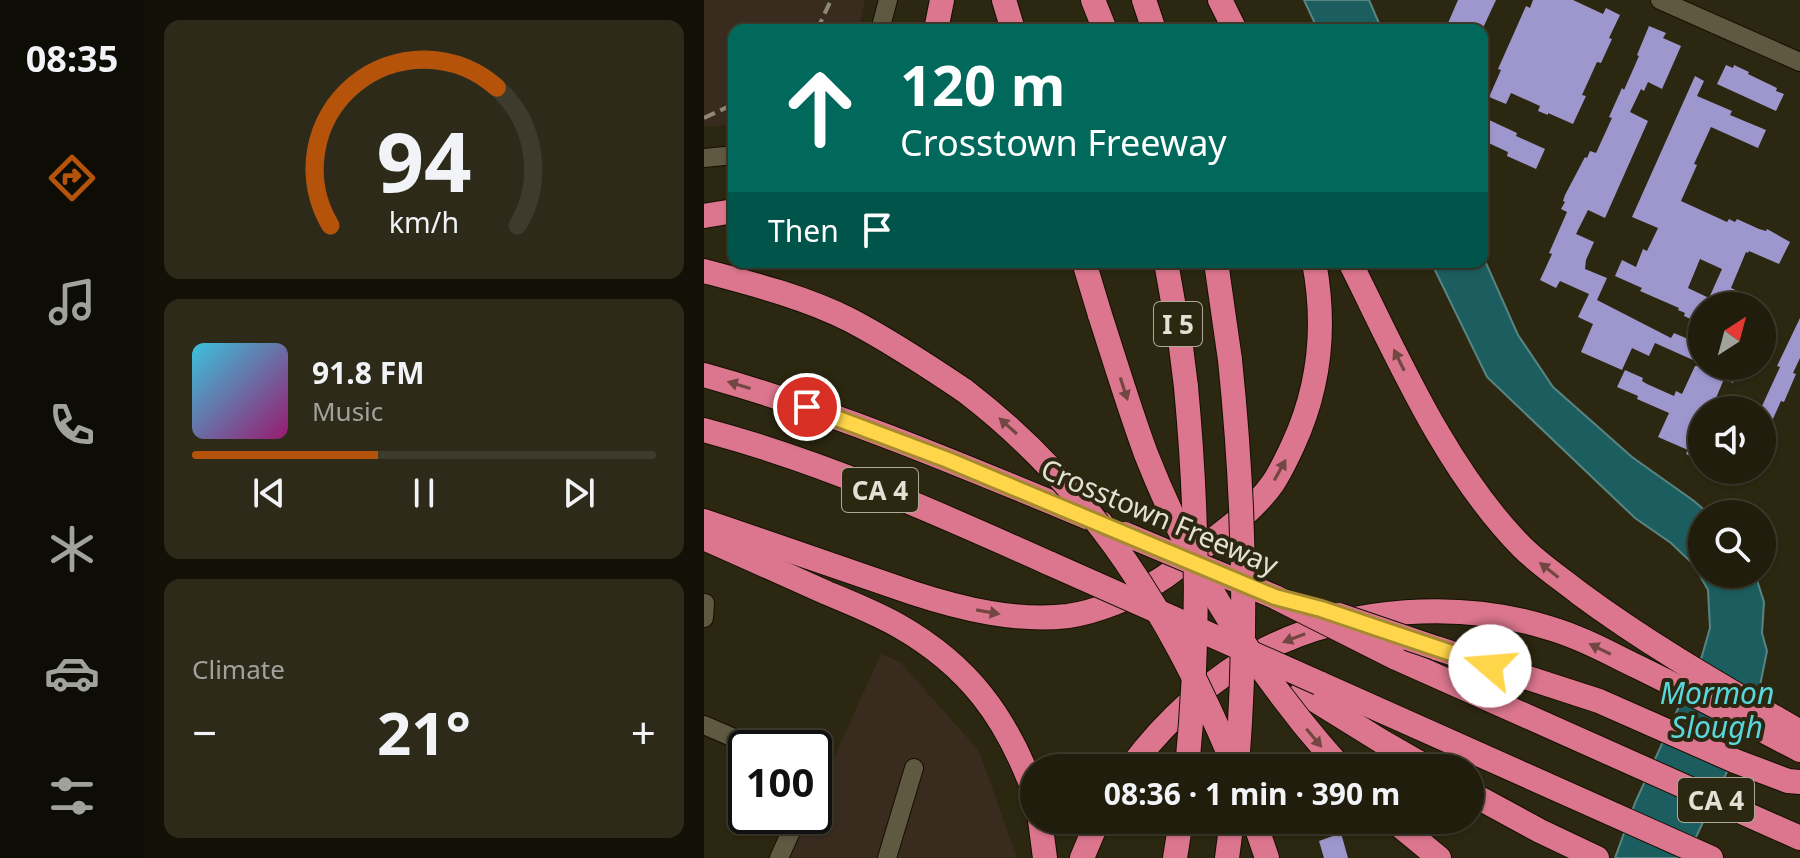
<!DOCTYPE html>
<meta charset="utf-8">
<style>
:root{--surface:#211d0c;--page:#2d2a1a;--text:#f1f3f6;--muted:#a2a29d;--line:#3e3b2d;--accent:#b45309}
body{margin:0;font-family:"Noto Sans",sans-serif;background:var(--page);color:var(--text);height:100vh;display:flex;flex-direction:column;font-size:30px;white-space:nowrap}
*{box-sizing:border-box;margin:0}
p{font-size:26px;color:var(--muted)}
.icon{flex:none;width:44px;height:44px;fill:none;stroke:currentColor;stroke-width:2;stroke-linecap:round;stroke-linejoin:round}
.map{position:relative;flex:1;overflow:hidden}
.details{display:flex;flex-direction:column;gap:20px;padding:20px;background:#121007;width:560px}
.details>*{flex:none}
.guide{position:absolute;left:24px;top:24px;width:760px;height:244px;border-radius:16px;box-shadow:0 2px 6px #0004,0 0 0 2px var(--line);background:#00695c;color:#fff;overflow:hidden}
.needle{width:52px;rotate:36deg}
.controls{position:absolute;left:984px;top:292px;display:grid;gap:16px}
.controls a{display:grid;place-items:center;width:88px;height:88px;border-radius:50%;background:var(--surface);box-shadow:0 2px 6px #0004,0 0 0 2px var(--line);font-size:40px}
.speed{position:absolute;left:24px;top:730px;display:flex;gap:16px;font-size:40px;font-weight:700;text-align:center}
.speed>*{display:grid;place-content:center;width:104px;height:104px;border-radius:50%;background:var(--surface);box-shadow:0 2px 6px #0004,0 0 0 2px var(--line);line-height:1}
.speed .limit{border:4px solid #111;border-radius:12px;background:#fff;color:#111}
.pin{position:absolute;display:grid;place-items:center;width:68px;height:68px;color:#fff;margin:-34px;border:4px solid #fff;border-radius:50%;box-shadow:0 2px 8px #0007}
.me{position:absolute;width:88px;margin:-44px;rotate:288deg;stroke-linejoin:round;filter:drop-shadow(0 0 6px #0008)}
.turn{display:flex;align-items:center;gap:28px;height:168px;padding:0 40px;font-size:36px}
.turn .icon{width:104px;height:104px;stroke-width:2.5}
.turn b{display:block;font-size:56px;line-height:68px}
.then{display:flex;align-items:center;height:76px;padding:0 40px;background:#0003;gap:16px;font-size:30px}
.big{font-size:60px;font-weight:700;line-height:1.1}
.details .tile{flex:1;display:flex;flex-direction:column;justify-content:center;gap:12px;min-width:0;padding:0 28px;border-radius:16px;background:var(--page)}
.details .dial{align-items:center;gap:0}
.dial svg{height:208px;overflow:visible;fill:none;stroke:var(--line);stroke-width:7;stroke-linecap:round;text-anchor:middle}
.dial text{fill:var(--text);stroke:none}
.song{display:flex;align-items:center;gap:24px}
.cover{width:96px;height:96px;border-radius:12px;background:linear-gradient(135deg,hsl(190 70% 55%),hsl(320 70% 35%))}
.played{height:8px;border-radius:4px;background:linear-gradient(90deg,var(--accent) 40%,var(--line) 40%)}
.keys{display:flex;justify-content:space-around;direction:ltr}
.heat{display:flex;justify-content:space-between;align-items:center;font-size:44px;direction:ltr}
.trip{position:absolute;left:316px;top:754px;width:464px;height:80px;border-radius:40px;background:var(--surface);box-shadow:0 2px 6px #0004,0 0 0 2px var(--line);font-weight:700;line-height:80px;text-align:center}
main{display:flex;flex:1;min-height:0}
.dock{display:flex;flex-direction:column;width:144px;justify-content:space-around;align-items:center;background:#0d0c05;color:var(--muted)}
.dock .icon{width:56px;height:56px}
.dock .active{color:var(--accent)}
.dock b{font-size:36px;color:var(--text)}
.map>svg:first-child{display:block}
.industrial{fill:#3a2b1f}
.water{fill:#1c5e60;stroke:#588582;stroke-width:2}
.building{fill:#9e97ce;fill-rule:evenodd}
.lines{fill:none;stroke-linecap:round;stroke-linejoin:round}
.minor-casing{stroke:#150f00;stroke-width:20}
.highway-casing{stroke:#150f00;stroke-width:26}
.minor{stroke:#5f5942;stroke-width:18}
.highway{stroke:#dc768e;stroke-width:24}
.rail{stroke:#8e8a78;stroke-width:4;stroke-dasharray:12 6;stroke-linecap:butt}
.highway-bridge-casing{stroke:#150f00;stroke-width:26;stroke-linecap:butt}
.highway-bridge{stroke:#dc768e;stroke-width:24}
.oneway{fill:#724742}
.route-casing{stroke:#a68a30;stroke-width:20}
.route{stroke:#ffd54a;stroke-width:14}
.labels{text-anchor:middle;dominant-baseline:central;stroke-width:8;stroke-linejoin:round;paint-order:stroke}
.shield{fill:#2c2710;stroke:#ada898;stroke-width:2}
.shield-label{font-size:26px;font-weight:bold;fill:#e4e0d3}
.street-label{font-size:28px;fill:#e4e0d3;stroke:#2c2710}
.water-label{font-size:30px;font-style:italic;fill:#59d7dc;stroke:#2c2710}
</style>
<main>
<nav class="dock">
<b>08:35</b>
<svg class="icon active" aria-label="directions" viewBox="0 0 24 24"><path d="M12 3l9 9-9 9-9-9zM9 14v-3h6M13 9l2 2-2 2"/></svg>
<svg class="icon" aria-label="music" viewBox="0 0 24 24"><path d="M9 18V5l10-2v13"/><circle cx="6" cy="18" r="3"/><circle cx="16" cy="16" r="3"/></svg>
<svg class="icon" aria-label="phone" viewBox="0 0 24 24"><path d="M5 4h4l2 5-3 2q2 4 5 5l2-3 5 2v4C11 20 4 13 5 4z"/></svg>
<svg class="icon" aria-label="climate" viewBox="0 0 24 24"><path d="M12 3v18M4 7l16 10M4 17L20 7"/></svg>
<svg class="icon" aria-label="car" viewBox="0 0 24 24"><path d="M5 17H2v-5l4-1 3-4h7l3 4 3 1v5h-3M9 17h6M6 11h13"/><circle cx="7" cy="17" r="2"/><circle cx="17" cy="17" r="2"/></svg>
<svg class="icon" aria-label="filters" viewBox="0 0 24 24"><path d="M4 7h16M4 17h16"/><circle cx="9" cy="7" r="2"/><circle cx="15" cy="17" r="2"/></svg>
</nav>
<section class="details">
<div class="tile dial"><svg viewBox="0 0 100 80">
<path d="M14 69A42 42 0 1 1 86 69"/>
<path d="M14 69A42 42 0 0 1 78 16" stroke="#b45309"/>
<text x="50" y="56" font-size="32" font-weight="700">94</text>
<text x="50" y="72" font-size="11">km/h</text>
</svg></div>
<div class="tile">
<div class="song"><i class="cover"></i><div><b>91.8 FM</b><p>Music</p></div></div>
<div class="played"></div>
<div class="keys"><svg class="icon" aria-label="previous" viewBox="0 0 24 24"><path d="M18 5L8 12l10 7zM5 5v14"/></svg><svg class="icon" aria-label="pause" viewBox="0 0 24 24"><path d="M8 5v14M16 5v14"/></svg><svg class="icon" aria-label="next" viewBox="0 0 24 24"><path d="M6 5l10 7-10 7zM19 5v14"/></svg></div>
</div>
<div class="tile"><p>Climate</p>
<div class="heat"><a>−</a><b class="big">21°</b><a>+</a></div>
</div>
</section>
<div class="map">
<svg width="1096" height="858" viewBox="0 0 1096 858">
<rect width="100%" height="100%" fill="#2c2710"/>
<g class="industrial">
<path d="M0 0H161L154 30H30V122L24 125 0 127Z"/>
<path d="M177 654 196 662 275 751 313 858H85L104 816H110V802Z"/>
</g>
<g class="water">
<path d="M600 0H665L678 30H614Z"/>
<path d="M778 254 814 335 849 387 928 457 990 501 1005 514H998V574H1051L1060 602 1058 633 1063 651 1050 715 982 858H911L931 803 998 656 1006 628 1004 590 990 565 967 543 931 518 783 377 727 262H778Z"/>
</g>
<g class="building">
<path d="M754 0H792L778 30H741Z"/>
<path d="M829 0H869L899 14 902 8 916 15 905 38 908 39 897 63 893 62 878 95 882 96 869 124 844 113V115L834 111 836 106 807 93 802 104 785 97 797 70 794 69 822 6 826 8Z"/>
<path d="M945 26 962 33 959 38 977 46 958 89 944 82 940 91 937 89 926 112 944 121 901 218 884 210 872 234 890 242 882 260 881 269 903 278 893 300 967 338 970 333 998 345V364L951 343 945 356 928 348 918 370 877 352 889 324 874 317 885 294 856 281 852 288 836 280 848 254 845 253 863 212 857 209 861 202 859 201 861 195 881 157 883 158 886 151 892 153 908 118 905 117 918 88 920 90 935 56 933 55Z"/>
<path d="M1022 65 1029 68 1030 65 1045 72 1044 74 1073 88 1072 91 1080 94 1072 111 1013 84Z"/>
<path d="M991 76 1000 81 993 96 1028 111 1026 115 1062 130 1054 148 1007 127 990 164 993 165 977 201 1023 222 1025 219 1031 222 1033 219 1055 229 1062 231 1063 229 1086 242 1075 264 1045 251 1044 253 1042 252 1027 288 1042 295 1037 306H998V318L995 323 980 316 981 313 974 310 975 308 936 291 938 288 911 276 918 260 932 267 939 249 943 251 954 228 928 217ZM996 259 1018 269 1005 298 984 288Z"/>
<path d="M783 119 813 133 812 136 841 149 832 169 803 156 804 152 778 140V131Z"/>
<path d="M1096 318V358L1089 373 1092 374 1080 402 1077 401 1058 443V406L1076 367 1073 366Z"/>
<path d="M991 366H1037L1029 383 1020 379 1007 410H998L988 430 993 432 992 435 998 438V461L982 454 984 450 954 437 965 413 933 399 934 396 913 387 921 370 939 378 938 381 943 384 970 396 972 391 978 394Z"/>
<path d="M637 833 644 858H620L615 841Z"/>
</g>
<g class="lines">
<defs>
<g id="minor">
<path d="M956 0 1096 62"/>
<path d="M176 30 184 0"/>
<path d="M0 158 30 155"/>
<path d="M0 618 1 603"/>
<path d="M0 725 53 748"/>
<path d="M110 772 113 774 110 780"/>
<path d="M75 858 94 816"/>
<path d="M183 858 210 768"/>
</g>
<g id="highway">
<path d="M300 0 309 30"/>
<path d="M389 0 401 30"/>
<path d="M440 0 450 30"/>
<path d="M516 0 531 30"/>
<path d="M232 30 238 0"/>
<path d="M0 216 30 211"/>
<path d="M380 262 396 315"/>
<path d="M462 262 477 347 482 387"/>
<path d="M512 262 526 360"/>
<path d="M646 262C694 358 742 470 818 547 835 564 856 578 875 593 945 645 1021 688 1096 732"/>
<path d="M0 271C49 284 100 297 146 320 186 341 224 366 261 391"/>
<path d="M0 375C136 413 267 469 397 523"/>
<path d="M0 430C120 462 233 513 347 564"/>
<path d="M0 521 209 593C258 609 312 622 364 616 392 612 430 597 454 581 466 574 477 564 488 556 516 534 548 513 569 483 577 471 583 458 589 445 616 387 622 325 610 262"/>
<path d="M0 538C41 556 82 575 123 593 147 603 172 613 195 626 265 666 302 717 330 792"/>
<path d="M732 648 895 701 1031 761 1084 781 1096 782"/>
<path d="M690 657 1096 838"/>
<path d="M615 683 1007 858"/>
<path d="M598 692 677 741 724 768"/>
<path d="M426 768C461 721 509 676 562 649 645 607 757 600 845 628 876 637 905 653 934 667 989 694 1042 722 1096 750"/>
<path d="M766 793 836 831 893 858"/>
<path d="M336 820 341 858"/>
<path d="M550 820 563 858"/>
<path d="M689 820 735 858"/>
<path d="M378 858 394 820"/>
<path d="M471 858 477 820"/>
<path d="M523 858 528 820"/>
</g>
</defs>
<use href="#minor" class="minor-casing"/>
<use href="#highway" class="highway-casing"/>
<use href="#minor" class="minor"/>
<use href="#highway" class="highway"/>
<g class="rail">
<path d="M113 30 127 0"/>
<path d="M0 118 30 104"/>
</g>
<defs>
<g id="highway-bridge">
<path d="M396 315C411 361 425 408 442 454 487 569 554 676 637 768"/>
<path d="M526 360C540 495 544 630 533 766"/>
<path d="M482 387C494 514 496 641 483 768"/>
<path d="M261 391C390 490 470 620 531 768"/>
<path d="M421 534 571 597 690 657"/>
<path d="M347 564 615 683"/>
<path d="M635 615 732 648"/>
</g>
</defs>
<use href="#highway-bridge" class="highway-bridge-casing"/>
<use href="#highway-bridge" class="highway-bridge"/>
</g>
<defs><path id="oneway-solid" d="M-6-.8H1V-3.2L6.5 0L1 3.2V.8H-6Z" transform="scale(2)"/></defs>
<g class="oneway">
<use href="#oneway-solid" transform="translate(695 360) rotate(-116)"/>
<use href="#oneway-solid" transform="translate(35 385) rotate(-163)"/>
<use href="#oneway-solid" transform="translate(420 389) rotate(72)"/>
<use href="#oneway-solid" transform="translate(304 426) rotate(-138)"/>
<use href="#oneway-solid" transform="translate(576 470) rotate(-61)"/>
<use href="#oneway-solid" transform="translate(845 570) rotate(-142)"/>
<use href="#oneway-solid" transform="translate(284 612) rotate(10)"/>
<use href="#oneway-solid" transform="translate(590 638) rotate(159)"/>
<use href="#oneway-solid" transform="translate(896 649) rotate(-154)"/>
<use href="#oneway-solid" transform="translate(610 738) rotate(50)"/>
</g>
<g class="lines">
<defs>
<path id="route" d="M103 407 244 460 571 597 617 609 786 666"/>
</defs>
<use href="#route" class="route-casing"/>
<use href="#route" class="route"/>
</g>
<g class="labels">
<g class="shield">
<rect x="450" y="302" width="48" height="44" rx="6"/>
<rect x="138" y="468" width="76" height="44" rx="6"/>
<rect x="974" y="778" width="76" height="44" rx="6"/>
</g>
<g class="shield-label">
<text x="474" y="324">I 5</text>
<text x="176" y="490">CA 4</text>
<text x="1012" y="800">CA 4</text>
</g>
<g class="street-label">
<text transform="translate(456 516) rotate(23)">Crosstown Freeway</text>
</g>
<g class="water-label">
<text x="1013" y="692">Mormon<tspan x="1013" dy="34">Slough</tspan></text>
</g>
</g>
</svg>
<div class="controls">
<a><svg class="needle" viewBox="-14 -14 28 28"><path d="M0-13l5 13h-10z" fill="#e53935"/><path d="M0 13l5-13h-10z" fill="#a2a29d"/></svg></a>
<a><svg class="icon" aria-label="sound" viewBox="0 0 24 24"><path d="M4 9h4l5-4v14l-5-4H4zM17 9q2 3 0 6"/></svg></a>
<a><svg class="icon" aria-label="search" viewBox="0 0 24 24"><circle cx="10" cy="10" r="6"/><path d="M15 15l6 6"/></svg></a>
</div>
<div class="speed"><div class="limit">100</div></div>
<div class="pin" style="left:103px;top:407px;background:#d93025"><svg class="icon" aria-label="arrive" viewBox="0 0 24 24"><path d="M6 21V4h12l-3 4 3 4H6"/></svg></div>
<svg class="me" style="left:786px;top:666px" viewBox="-20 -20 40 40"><circle r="19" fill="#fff"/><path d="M0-13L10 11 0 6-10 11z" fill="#ffd54a"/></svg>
<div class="trip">08:36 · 1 min · 390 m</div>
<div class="guide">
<div class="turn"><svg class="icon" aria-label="ahead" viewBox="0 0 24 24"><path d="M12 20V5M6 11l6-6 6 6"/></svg><div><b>120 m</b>Crosstown Freeway</div></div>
<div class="then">Then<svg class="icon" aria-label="arrive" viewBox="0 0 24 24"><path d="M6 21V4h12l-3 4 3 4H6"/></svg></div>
</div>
</div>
</main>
